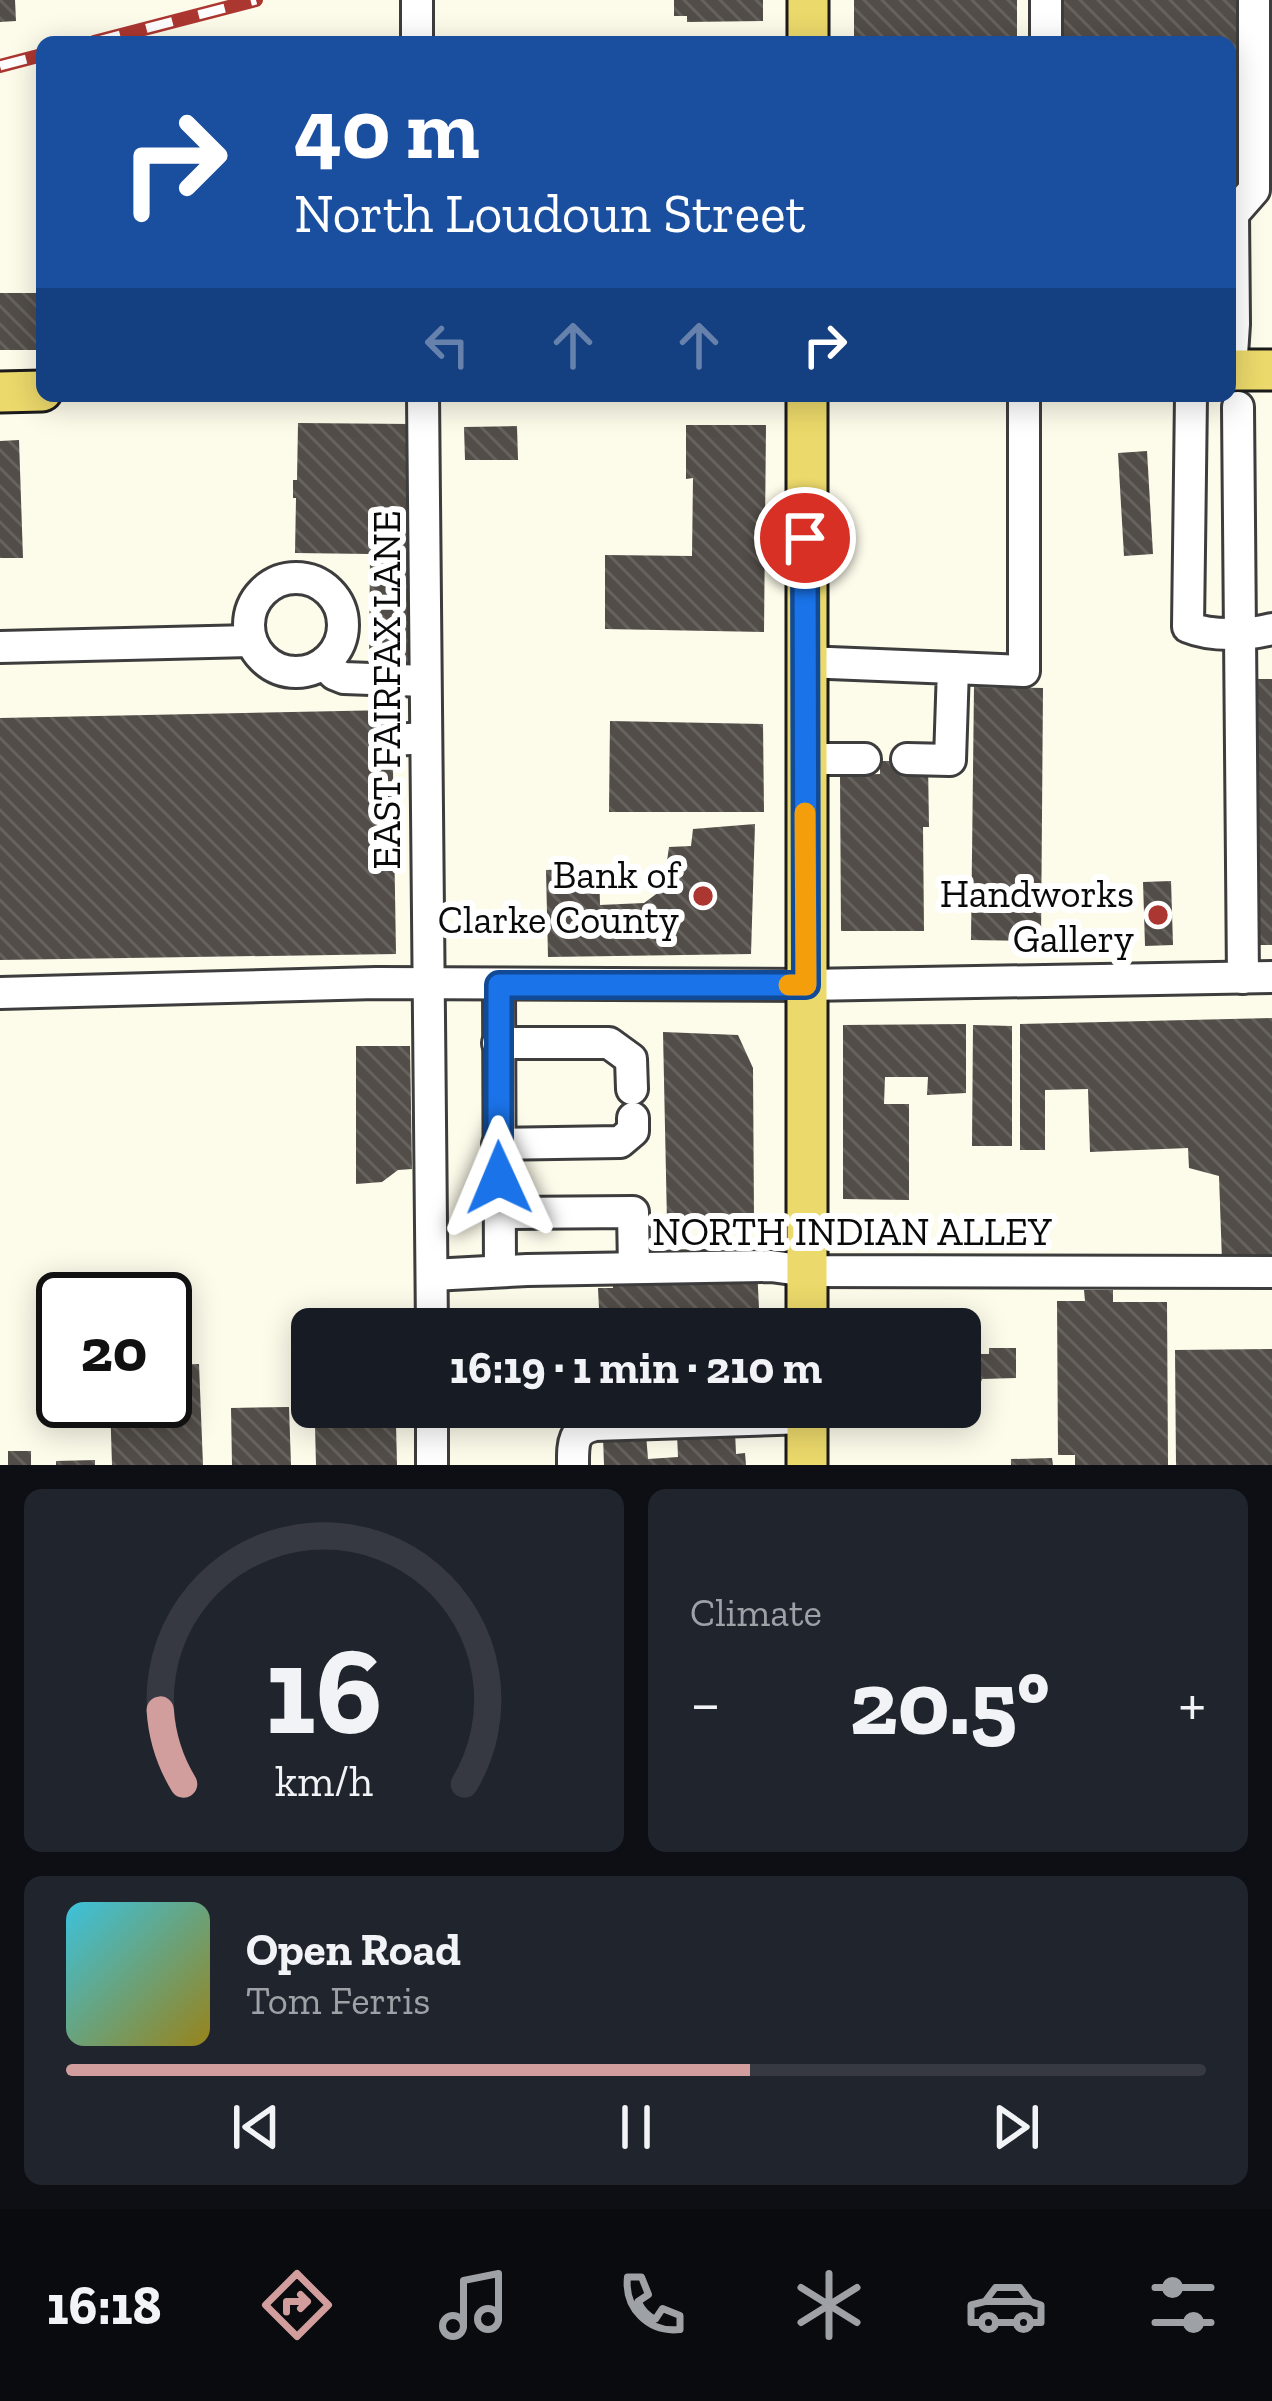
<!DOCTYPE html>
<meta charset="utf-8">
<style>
:root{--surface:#171b24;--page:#20242c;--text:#f1f3f6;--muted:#9ea1a6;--line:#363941;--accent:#d29e9d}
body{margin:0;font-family:"Zilla Slab",serif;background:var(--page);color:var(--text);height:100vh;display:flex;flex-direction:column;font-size:45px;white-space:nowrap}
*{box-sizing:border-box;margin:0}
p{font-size:39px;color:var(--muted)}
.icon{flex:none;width:66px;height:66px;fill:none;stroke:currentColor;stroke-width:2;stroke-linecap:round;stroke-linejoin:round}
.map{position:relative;height:1465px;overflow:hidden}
.side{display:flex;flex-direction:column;gap:24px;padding:24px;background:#0d0f14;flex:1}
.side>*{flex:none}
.guide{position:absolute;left:36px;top:36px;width:1200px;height:366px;border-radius:18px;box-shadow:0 6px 30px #0003;background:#1a4fa0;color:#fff;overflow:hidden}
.speed{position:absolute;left:36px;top:1272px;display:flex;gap:24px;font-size:60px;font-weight:700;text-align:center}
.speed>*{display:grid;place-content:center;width:156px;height:156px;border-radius:50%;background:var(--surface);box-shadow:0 6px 30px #0003;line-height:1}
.speed .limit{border:6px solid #111;border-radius:18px;background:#fff;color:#111}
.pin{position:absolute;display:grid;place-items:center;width:102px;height:102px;color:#fff;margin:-51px;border:6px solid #fff;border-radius:50%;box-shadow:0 3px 12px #0007}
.me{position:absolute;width:132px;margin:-66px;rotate:359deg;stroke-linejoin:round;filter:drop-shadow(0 0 9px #0008)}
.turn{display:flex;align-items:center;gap:42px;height:252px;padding:0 60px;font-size:54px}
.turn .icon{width:156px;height:156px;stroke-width:2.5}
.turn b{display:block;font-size:84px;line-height:102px}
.lanes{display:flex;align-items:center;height:114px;padding:0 60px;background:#0003;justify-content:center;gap:60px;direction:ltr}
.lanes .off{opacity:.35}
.big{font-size:90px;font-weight:800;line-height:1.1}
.side .tile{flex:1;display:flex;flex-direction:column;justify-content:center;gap:18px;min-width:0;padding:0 42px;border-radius:18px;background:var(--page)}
.side .dial{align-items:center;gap:0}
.dial svg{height:312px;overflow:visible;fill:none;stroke:var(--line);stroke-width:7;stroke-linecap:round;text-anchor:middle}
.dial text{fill:var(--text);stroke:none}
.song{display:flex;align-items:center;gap:36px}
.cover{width:144px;height:144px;border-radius:18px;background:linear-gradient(135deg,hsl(190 70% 55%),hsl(50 70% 35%))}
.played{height:12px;border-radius:6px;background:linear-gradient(90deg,var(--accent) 60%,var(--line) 60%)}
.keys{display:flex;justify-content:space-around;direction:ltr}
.heat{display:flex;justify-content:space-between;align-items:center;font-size:66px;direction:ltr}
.side .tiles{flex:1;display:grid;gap:24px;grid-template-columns:1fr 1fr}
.tile:last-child{grid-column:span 2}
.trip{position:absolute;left:291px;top:1308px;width:690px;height:120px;border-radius:18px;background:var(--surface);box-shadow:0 6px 30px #0003;font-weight:800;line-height:120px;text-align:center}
.tabs{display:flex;height:192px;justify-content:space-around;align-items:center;background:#090b0e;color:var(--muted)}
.tabs .icon{width:84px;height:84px}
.tabs .on{color:var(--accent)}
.tabs b{font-size:54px;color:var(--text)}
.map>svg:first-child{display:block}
.building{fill:url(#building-back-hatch)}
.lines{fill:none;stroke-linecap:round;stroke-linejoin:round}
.minor-casing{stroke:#3d3d3d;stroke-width:36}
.major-casing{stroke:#1b1b1b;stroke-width:45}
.minor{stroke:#fff;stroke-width:30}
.major{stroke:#ecd96b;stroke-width:39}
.rail-casing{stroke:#ac3630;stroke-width:14}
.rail{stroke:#fff;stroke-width:9;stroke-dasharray:27;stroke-linecap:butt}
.route-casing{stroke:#114b97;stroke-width:30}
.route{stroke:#1a73e8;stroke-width:21}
.slow{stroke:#f59e0b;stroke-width:21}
.poi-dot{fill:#ac3630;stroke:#fff;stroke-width:4.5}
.labels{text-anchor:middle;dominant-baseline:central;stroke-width:12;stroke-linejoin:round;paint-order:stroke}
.street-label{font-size:39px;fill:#0a0a0a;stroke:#fff}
.poi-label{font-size:39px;fill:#0a0a0a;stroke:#fff;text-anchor:end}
</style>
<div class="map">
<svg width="1272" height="1465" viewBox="0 0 1272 1465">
<defs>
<pattern id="building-back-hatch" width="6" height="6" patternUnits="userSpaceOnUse" patternTransform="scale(3)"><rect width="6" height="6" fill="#524d48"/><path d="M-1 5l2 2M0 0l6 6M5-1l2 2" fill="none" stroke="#66625e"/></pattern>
</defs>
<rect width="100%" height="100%" fill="#fdfbea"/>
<g class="building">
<path d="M0 0H15L16 21 0 22Z"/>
<path d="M674 0H763V21L687 22V16H674Z"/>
<rect x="854" y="0" width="163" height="42"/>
<path d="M1060 0H1237L1238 148H1230V42H1060Z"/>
<rect x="0" y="293" width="42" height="57"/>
<path d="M298 423 412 424 410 670 369 669 370 554 295 553 296 498H293V480H297Z"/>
<path d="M686 425H766L764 632 605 629V555L692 556 693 478 686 479Z"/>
<path d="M517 426 518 460H465L464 427Z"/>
<path d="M19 440 23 558H0V441Z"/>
<path d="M1147 451 1153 554 1124 556 1118 453Z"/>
<path d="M1247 679H1272V945H1248Z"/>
<path d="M974 687 1043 688 1041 941 971 940Z"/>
<path d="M392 710 396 954 0 960V718Z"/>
<path d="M610 721 763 724 764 812H609Z"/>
<path d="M880 761H928L929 827H923L924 931H841L840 775 880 774Z"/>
<path d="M755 824 751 954 548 957 546 870 599 868 600 905 644 903 663 889 669 847 691 846 693 829Z"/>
<path d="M1171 881 1173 945 1145 946 1143 882Z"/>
<path d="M1272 1018V1260L1222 1261 1219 1176 1189 1168 1188 1148 1090 1152 1088 1089 1045 1090V1150H1020V1024Z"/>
<path d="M966 1024V1093L927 1095 928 1077H885L884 1104H909V1200L843 1199V1025Z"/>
<path d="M973 1025 1012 1026V1146H972Z"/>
<path d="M663 1032 738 1035 753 1068 754 1218 667 1223Z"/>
<path d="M356 1046H410L412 1169 398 1170 382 1182 356 1184Z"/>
<path d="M757 1267 760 1329H600L598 1288H613L612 1274Z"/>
<path d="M1084 1290H1113V1302H1167L1168 1465H1075V1455H1058L1057 1301H1085Z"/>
<path d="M960 1333H981V1354H989V1348H1016V1378L982 1379 981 1382H977V1399H960Z"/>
<path d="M1272 1349V1465H1176L1175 1350Z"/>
<path d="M199 1364 203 1465H112L110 1401H165V1365Z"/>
<path d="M289 1407 291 1465H232L231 1408Z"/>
<path d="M396 1424 397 1465H316L315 1426Z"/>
<path d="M735 1431 736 1454 745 1453 746 1465H604L603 1436 646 1434 648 1459 678 1457 677 1434Z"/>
<rect x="8" y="1451" width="23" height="14"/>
<path d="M1052 1458 1053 1465H1011V1459Z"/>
<path d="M95 1460V1465H56V1461Z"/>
</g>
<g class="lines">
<defs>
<g id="minor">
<path d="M417 0V42"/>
<path d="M1046 0V42"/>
<path d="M1231 370 1234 324 1233 214 1254 190V0"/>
<path d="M423 396 432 1329"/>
<path d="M1191 396 1188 627C1212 637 1248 635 1272 629"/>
<path d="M1238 407 1243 978"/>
<circle cx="296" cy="625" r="47"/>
<path d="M0 647 251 641"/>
<path d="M805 662 953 668 950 760 907 759"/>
<path d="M324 663 334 674 344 678 425 681"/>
<path d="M953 668 1024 671V396"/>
<path d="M393 740 426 738"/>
<path d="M805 759H865"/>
<path d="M499 985 500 1271"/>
<path d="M0 993 376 983 806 985 1272 977"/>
<path d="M498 1043H609L631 1059 632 1089"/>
<path d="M498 1144 620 1142 633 1131V1118"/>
<path d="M499 1213 633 1212 634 1268"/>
<path d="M432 1275 527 1270 771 1266 807 1271 1272 1272"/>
<path d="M432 1465V1407"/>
<path d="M573 1465C573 1444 572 1430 595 1425L807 1418"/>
</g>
<g id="major">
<path d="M808 0V42"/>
<path d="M1230 370H1272"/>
<path d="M0 392 42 391"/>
<path d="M807 396V1329"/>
<path d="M807 1465V1407"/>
</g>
</defs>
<use href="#minor" class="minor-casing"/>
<use href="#major" class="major-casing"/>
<use href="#minor" class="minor"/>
<use href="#major" class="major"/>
<defs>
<g id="rail">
<path d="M94 42 256 0"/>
<path d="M0 66 42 55"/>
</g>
</defs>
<use href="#rail" class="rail-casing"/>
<use href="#rail" class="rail"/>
</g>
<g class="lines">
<defs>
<path id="route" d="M499 1178V985H806L805 538"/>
</defs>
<use href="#route" class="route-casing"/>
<use href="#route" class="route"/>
<path class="slow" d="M789 985H806L805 813"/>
</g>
<g class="poi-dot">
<circle cx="703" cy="896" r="12"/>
<circle cx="1158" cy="915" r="12"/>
</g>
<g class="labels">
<g class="street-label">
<text transform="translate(386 690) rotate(-90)">EAST FAIRFAX LANE</text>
<text x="852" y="1231">NORTH INDIAN ALLEY</text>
</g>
<g class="poi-label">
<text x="679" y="874">Bank of<tspan x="679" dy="45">Clarke County</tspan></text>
<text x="1134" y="893">Handworks<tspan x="1134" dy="45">Gallery</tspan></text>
</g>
</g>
</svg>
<div class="speed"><div class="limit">20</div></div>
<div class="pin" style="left:805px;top:538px;background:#d93025"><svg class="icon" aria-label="arrive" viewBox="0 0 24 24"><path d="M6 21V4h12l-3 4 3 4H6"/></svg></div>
<svg class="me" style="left:499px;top:1178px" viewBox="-20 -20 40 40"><path d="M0-17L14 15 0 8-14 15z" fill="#1a73e8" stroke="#fff" stroke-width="4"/></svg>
<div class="trip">16:19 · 1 min · 210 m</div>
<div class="guide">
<div class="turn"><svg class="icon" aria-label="right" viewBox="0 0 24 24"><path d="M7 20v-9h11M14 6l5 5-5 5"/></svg><div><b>40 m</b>North Loudoun Street</div></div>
<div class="lanes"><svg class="icon off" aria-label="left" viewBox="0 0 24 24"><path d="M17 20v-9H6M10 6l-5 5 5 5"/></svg><svg class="icon off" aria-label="ahead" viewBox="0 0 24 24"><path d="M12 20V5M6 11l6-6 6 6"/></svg><svg class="icon off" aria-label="ahead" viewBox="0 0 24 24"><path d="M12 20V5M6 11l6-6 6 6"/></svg><svg class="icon" aria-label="right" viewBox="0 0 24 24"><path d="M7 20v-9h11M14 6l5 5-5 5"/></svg></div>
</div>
</div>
<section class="side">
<div class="tiles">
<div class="tile dial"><svg viewBox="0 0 100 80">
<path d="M14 69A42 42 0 1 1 86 69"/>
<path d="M14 69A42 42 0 0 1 8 50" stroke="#d29e9d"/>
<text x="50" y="56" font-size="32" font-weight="700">16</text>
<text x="50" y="72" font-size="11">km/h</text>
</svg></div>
<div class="tile"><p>Climate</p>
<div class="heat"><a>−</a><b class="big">20.5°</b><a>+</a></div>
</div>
<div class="tile">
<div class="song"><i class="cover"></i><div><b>Open Road</b><p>Tom Ferris</p></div></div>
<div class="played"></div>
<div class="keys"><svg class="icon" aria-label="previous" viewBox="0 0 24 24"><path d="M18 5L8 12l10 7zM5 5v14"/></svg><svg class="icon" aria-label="pause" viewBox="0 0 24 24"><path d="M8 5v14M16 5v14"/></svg><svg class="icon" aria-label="next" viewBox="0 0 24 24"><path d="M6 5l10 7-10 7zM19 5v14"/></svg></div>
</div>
</div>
</section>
<nav class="tabs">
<b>16:18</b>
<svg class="icon on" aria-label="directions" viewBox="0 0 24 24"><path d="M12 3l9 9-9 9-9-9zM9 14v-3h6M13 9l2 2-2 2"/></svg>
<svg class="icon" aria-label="music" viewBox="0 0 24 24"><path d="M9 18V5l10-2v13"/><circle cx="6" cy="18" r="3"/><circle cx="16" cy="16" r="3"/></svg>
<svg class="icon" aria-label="phone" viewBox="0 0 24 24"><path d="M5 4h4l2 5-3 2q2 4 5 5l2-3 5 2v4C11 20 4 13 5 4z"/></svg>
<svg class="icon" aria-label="climate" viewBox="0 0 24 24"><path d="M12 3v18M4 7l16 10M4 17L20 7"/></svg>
<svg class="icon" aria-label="car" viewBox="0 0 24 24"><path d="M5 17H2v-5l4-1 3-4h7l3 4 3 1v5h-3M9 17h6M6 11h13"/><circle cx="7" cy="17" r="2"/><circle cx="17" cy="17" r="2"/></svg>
<svg class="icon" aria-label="filters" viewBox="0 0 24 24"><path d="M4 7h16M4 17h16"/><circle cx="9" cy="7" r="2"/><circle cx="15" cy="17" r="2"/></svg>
</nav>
